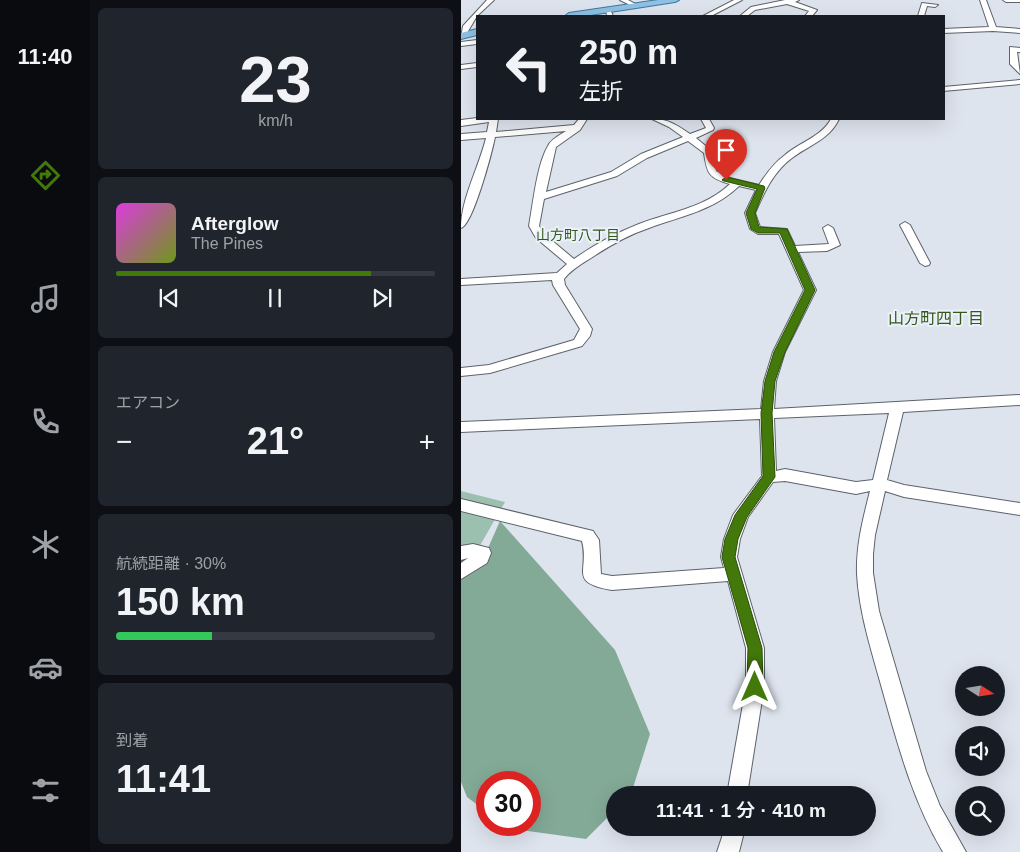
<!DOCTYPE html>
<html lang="ja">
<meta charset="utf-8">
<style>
:root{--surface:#171b24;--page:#20242c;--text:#f1f3f6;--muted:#9ea1a6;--line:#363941;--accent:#42790a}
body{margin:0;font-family:Helvetica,"Noto Sans JP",sans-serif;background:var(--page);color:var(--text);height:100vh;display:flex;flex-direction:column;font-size:19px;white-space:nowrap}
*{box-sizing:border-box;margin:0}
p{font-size:16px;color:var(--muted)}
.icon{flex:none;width:28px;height:28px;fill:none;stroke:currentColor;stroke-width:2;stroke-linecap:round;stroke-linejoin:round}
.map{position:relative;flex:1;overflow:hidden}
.details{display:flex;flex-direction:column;gap:8px;padding:8px;background:#0d0f14;width:371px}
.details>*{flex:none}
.top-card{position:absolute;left:15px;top:15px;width:469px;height:105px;border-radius:0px;box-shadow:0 5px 20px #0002;background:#171b24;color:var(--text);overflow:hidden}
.needle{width:32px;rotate:102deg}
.tools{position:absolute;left:494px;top:666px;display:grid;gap:10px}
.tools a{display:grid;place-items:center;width:50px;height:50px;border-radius:50%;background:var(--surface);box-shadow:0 5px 20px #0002;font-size:25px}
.speed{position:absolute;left:15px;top:771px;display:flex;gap:10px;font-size:25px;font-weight:700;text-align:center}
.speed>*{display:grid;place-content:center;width:65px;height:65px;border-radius:50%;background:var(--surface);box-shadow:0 5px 20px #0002;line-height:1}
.speed .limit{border:8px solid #d22;background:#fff;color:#111}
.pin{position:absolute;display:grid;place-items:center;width:42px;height:42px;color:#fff;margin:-51px -21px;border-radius:50% 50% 50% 0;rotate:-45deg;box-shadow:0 0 5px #0007}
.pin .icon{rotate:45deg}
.me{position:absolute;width:55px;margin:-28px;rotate:0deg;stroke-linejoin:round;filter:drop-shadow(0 0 4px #0008)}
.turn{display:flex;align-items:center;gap:18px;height:105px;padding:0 20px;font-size:22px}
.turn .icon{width:65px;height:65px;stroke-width:2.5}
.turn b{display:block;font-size:35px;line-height:42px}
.big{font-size:38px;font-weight:600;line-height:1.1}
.details .widget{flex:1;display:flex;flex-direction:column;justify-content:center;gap:8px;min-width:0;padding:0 18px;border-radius:8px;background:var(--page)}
.details .dial{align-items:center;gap:0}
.dial b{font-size:65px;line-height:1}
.song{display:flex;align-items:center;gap:15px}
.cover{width:60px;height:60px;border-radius:8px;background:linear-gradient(135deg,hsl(300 70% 55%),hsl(80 70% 35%))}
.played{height:5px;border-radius:2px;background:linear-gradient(90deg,var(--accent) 80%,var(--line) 80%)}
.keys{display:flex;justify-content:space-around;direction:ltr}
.heat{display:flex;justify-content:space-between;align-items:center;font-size:28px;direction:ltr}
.charge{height:8px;border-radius:4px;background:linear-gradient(90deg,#34c759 30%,var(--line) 0)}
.trip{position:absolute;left:145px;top:786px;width:270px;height:50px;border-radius:25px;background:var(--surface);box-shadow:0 5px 20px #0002;font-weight:600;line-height:50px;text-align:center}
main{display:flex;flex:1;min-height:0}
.dock{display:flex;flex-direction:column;width:90px;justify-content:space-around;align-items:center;background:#090b0e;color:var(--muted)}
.dock .icon{width:35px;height:35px}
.dock .on{color:var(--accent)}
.dock b{font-size:22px;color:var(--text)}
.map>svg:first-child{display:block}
.green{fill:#9cc0af}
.forest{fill:#83a997}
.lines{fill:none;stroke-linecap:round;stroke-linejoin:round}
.minor-casing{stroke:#5d626a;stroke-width:2}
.major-casing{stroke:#3f789e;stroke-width:2}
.minor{fill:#fff;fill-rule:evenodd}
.major{fill:#8ec1e3;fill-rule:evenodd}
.route{fill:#42790a;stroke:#2b4f06}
.labels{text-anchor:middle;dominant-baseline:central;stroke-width:4;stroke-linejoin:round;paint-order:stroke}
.far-neighbourhood-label{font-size:14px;fill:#345819;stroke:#ebf1fb}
.neighbourhood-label{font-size:16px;fill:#345819;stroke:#ebf1fb}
</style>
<main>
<nav class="dock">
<b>11:40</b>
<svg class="icon on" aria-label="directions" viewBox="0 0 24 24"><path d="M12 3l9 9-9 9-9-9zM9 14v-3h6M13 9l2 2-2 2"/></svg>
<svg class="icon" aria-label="music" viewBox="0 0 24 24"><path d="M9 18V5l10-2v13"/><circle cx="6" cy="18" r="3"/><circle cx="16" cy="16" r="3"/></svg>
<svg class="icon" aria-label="phone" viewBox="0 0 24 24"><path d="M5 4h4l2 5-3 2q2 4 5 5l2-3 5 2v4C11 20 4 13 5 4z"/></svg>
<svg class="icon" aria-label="climate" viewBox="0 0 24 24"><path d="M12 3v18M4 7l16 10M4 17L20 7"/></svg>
<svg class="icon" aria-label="car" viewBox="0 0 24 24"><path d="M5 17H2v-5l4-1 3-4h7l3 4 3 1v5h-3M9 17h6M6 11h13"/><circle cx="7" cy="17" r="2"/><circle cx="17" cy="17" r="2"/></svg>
<svg class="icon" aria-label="filters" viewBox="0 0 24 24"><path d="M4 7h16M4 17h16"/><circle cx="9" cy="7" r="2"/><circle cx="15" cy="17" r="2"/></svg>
</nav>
<section class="details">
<div class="widget dial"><b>23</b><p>km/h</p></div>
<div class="widget">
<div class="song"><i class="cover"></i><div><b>Afterglow</b><p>The Pines</p></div></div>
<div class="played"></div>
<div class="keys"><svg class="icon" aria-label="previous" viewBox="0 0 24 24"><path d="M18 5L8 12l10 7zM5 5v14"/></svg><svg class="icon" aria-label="pause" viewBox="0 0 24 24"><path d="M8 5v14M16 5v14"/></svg><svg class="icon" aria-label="next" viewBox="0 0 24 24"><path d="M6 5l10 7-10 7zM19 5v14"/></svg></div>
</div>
<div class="widget"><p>エアコン</p>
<div class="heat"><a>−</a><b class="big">21°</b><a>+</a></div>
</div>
<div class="widget"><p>航続距離 · 30%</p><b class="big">150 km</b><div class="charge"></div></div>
<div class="widget"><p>到着</p><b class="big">11:41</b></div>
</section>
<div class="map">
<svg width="559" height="852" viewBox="0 0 559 852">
<rect width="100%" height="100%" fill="#dee4ee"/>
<path class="green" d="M0 491 44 502 17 549 0 552Z"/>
<path class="forest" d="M39 521 154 650 189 734 170 794 154 795V810L125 839 46 828 42 825H69V782H26V812L6 797 0 782V556L27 548Z"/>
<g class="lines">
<defs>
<g id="minor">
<path d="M26 0H33L16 16 3 38H0L2 26Z"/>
<path d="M159 0H167L178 6 173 7Z"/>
<path d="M273 0H281L250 16H242Z"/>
<path d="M324 0H338L334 2 356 10 351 16H344L348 11 326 4 294 10 286 16H279L290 7Z"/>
<path d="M519 0H525L535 27 559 29V33L532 31 482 33V29L528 27Z"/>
<path d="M542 0H559V2H545Z"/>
<path d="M461 3 477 5 474 7 466 6 463 16H457Z"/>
<path d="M145 9H149L152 16H146Z"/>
<path d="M16 40V44L0 46V42Z"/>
<path d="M549 47 559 48V52H556L559 74 549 64Z"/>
<path d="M16 63V67L0 69V65Z"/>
<path d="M559 80V84L482 91V87Z"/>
<path d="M16 118 37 119 35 132 113 125 118 119H126L119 130 95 147 85 192 150 172 180 154 222 137 208 127 191 119C207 119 216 125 229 134L245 128 240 119H248L253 128 252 130 235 138 252 152 255 171 269 178 298 185C305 174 313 163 324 155 339 142 360 137 370 119H378C368 140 348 145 331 158 312 172 303 193 294 213L299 227 326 229 334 246 368 244 362 228 367 225 372 228 379 245 366 251 337 252 355 290 324 352 315 381 313 409 559 395V405L442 412 426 480 443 485 559 503V515L443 497 424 491 414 535 412 554V573L418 611 465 771 479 806 505 852H482C451 800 436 742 420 685 410 649 398 612 396 574 395 545 402 519 409 491L395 494 324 481 312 482 287 517 279 539 276 557 303 648V687L286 795H266L285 687V648L267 581 151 590C106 582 129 571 121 541L0 511V499L132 531 138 540 140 574 151 576 263 568 260 557 263 539 272 515 301 476 299 419 0 432V422L300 409 303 381 312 352 343 290 318 234H297L289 229 284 213 295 190 278 186C252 211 220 216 188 228 167 235 148 246 130 258 120 264 110 270 103 279L104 285 131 329 129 336 121 346 29 373 0 376V368L28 365 113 340 119 329 92 285 91 280 0 285V279L96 273 106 264 75 238 68 226C72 204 76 164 87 146 90 139 99 135 105 131L34 137C31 152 12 225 0 228 0 199 18 167 25 138L0 140V134L26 132 28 122 0 126V120ZM227 141 243 153C246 174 248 178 269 184 244 208 209 212 178 224 155 233 133 245 113 259L83 234 78 226 83 199 156 176 186 158ZM428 413 412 480 395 482 324 469 315 471 313 418Z"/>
<path d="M444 222 449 225 469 263 468 265 464 266 459 263 439 225Z"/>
<path d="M12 544 28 548 30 553 26 563 0 579V563L7 558 0 560V546Z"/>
<path d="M264 828H284L278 852H256Z"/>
</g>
<g id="major">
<path d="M197 0H218L214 2 123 16H104L108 13Z"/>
<path d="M16 29V35L0 39V33Z"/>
</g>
</defs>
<use href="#minor" class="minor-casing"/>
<use href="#major" class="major-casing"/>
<use href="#minor" class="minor"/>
<use href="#major" class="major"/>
</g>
<path class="route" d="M265 177 303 186 304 188 294 213 298 227 326 229 354 290 324 352 314 381 311 413 314 477 286 517 277 539 274 557 301 648 302 687 299 692 294 694 289 692 286 687 287 648 261 557 264 539 274 515 302 476 300 413 304 381 313 352 344 290 319 233H297L290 229 285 213 296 189 263 181 261 180Z"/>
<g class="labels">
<g class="far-neighbourhood-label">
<text x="117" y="235">山方町八丁目</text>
</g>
<g class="neighbourhood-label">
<text x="475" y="318">山方町四丁目</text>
</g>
</g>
</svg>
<div class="tools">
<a><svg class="needle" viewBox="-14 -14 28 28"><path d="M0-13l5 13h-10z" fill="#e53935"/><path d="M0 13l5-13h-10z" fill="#9ea1a6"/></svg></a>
<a><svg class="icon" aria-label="sound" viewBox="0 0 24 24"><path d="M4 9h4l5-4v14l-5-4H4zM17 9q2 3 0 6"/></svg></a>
<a><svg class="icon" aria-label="search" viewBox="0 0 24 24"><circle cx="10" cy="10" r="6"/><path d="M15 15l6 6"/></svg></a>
</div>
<div class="speed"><div class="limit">30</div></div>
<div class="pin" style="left:265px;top:180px;background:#d93025"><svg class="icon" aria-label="arrive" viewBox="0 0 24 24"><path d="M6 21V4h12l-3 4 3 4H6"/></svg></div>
<svg class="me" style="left:294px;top:687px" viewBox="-20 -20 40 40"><path d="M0-17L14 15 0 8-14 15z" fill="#42790a" stroke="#fff" stroke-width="4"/></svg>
<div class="trip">11:41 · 1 分 · 410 m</div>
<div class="top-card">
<div class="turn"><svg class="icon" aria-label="left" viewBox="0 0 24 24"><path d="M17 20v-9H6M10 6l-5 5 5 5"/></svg><div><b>250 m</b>左折</div></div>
</div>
</div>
</main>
